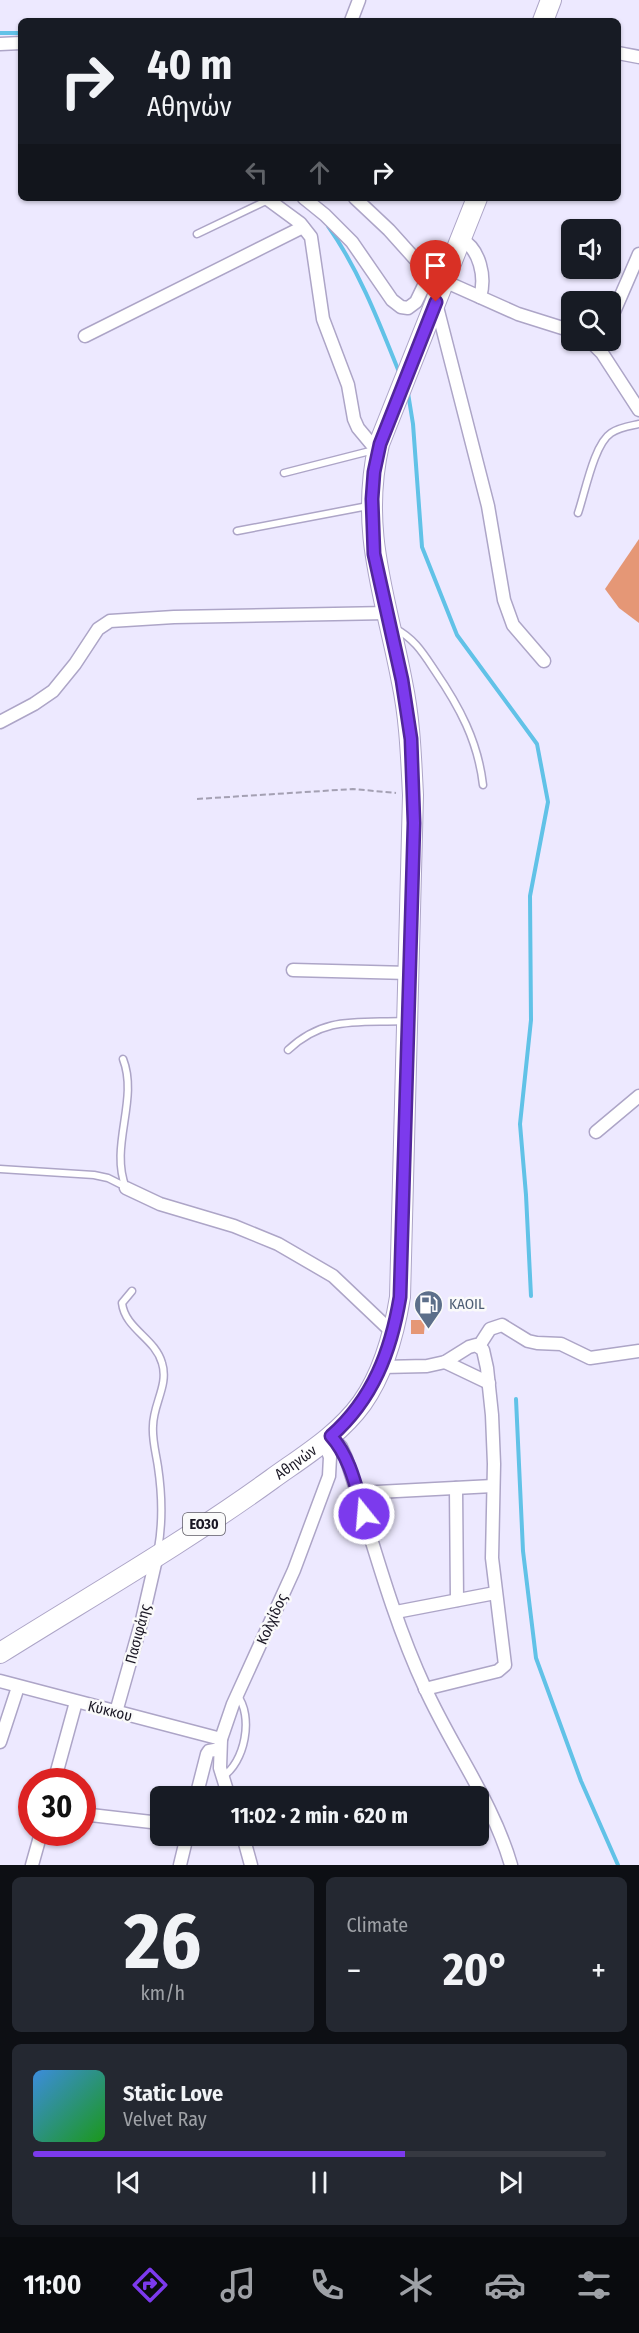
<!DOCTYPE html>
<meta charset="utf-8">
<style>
:root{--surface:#171b24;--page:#242831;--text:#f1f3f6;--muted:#9ea1a6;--line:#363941;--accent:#7c3aed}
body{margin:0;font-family:"Fira Sans Condensed",sans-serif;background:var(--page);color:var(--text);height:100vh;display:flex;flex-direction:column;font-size:22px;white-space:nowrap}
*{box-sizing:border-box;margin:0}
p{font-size:20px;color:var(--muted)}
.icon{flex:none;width:33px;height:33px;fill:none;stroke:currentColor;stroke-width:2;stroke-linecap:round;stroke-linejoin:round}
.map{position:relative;height:1865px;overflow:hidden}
.details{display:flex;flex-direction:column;gap:12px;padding:12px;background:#0d0f14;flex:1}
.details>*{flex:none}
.top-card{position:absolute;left:18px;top:18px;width:603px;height:183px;border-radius:9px;box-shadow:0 2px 4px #0004;background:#171b24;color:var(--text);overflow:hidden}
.controls{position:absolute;left:561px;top:219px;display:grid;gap:12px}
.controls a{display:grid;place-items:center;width:60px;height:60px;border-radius:9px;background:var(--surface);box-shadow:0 2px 4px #0004;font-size:30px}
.speed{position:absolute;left:18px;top:1768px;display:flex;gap:12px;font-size:30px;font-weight:700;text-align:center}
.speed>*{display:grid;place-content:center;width:78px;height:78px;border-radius:50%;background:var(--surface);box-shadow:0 2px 4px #0004;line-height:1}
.speed .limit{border:9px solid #d22;background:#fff;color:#111}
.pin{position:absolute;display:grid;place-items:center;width:51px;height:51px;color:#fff;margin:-62px -26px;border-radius:50% 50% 50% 0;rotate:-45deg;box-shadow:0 0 6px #0007}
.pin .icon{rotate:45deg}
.me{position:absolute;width:66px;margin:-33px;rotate:343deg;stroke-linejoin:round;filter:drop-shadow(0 0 4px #0008)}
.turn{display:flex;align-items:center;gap:21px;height:126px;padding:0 30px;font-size:27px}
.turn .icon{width:78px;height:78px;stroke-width:2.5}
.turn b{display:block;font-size:42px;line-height:51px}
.lanes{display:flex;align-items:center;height:57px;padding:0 30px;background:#0003;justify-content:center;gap:30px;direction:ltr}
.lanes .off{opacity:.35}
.big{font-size:45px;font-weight:700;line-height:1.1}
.details .card{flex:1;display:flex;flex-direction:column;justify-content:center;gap:9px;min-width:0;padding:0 21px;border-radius:9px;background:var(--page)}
.details .dial{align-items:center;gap:0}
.dial b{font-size:78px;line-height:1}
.song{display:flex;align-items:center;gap:18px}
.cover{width:72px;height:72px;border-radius:9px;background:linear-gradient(135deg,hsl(210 70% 55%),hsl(120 70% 35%))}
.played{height:6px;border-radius:3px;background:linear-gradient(90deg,var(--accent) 65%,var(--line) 65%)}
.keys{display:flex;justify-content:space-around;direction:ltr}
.heat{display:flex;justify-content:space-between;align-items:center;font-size:33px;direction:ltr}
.details .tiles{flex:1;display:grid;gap:12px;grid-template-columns:1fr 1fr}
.card:last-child{grid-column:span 2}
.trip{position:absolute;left:150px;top:1786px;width:339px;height:60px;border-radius:9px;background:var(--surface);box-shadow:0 2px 4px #0004;font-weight:700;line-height:60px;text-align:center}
.dock{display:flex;height:96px;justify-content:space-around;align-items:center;background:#090b0e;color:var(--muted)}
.dock .icon{width:42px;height:42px}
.dock .on{color:var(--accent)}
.dock b{font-size:27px;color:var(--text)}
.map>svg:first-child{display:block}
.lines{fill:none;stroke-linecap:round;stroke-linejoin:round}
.stream{stroke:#61c2e7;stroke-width:4}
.building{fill:#e59776}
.service-casing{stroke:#ada5c7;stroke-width:9}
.minor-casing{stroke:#ada5c7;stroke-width:15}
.primary-casing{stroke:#ada5c7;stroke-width:22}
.path{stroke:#a4a0b3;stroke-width:2;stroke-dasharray:6 3;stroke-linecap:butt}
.service{stroke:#fff;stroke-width:6}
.minor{stroke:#fff;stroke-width:12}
.primary{stroke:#fff;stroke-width:20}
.route-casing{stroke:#51269a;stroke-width:15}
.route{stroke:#7c3aed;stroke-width:10}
.labels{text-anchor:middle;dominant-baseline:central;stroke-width:5;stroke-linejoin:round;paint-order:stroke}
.shield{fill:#fafafa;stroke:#5d5b64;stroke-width:1.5}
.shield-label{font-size:14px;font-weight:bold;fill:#1a1724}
.service-label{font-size:15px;fill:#4e5e75;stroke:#fafafa;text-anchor:start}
.street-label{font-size:15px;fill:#1a1724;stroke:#fafafa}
</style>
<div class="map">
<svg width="639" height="1865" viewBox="0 0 639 1865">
<rect width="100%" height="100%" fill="#ede9ff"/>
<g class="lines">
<g class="stream">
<path d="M0 33H21"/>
<path d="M328 226C359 270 379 322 399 372"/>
<path d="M408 393 413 424 422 547 457 635 537 744 548 802 530 896 531 1020 520 1124 526 1195 531 1296"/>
<path d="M516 1399 523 1551 536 1658 581 1781 618 1865"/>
</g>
</g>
<g class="building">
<path d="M639 539V623L619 608 605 589Z"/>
<path d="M411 1320H425L424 1334H411Z"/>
</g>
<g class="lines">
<defs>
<g id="service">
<path d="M197 234 268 200"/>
<path d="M284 473 374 450"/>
<path d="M578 513C585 493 594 444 611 433 620 427 630 426 639 424"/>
<path d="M237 531 368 506"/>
<path d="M394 628C414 638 423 653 435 671 459 706 478 741 483 785"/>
<path d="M288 1050C324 1016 357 1023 404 1021"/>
<path d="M123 1059C139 1100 109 1146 126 1188"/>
<path d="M0 1169 94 1175 108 1178 126 1187"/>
<path d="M132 1291 122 1303C125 1329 155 1338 162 1363 169 1385 153 1404 153 1426 152 1440 156 1453 158 1467 162 1494 163 1521 158 1549"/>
<path d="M222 1777C245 1763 254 1716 237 1695"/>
</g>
<g id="minor">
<path d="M351 21 359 0"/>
<path d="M0 44 21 43"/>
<path d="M618 53 639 57"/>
<path d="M266 198 300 223 311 237 323 319 348 385 354 419 358 428 378 452"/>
<path d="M304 198 325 215 352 242 392 300 401 307 408 308 416 302 429 275"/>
<path d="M355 198 389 230 433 279"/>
<path d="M461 239C480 249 486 277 480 297"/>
<path d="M444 281 518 314 572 331"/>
<path d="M436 303 488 506 504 600 513 625 544 661"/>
<path d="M610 321 639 254"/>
<path d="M85 336 303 227"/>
<path d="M589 340 602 353 639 410"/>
<path d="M0 722 34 704 53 691 75 664 98 629 110 621 174 617 388 613"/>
<path d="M293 970 409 973"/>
<path d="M596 1132 639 1096"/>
<path d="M126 1188 160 1204 234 1226 278 1244 333 1276 393 1333"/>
<path d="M479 1346 490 1329 502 1325 528 1341 537 1343 561 1344 590 1358 639 1351"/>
<path d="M445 1362 489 1383"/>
<path d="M382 1367 427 1366 445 1362 469 1347 476 1345 483 1350 487 1368 492 1415 494 1464 492 1558 505 1665 498 1671 425 1689"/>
<path d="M331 1436 341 1447 346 1458C371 1535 391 1615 425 1688 452 1748 493 1802 511 1865"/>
<path d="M456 1488 457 1600"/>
<path d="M358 1493 493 1486"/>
<path d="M396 1612 495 1593"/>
<path d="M0 1681 221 1739"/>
<path d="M116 1712 142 1620 157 1555"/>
<path d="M0 1742 18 1687"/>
<path d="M54 1782 76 1702"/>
<path d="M196 1797 207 1754 209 1751 220 1749"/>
<path d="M229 1797 220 1768 221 1739 233 1704 294 1570 329 1476 330 1457 324 1442"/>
<path d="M82 1814 160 1823"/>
<path d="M243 1836 251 1865"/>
<path d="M32 1865 41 1833"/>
<path d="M180 1865 187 1836"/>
</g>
<g id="primary">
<path d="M543 21 551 0"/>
<path id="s1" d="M0 1653C91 1596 185 1542 272 1479 304 1456 339 1435 362 1403 384 1372 394 1334 400 1297L413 795C411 757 410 720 402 682 386 597 359 531 379 444L477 198"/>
</g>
</defs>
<use href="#service" class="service-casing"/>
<use href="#minor" class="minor-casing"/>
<use href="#primary" class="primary-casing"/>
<path class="path" d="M197 799 353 789 396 793"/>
<use href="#service" class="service"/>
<use href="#minor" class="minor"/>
<use href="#primary" class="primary"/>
</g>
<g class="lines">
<defs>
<path id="route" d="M364 1514C356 1487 350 1457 331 1436 373 1399 391 1351 400 1297L414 823 411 739 402 680 374 554 372 499 374 472 380 444 436 302"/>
</defs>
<use href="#route" class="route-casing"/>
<use href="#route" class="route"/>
</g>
<defs>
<symbol id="fuel-pin" viewBox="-11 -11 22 30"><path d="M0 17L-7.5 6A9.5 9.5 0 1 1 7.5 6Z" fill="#5c6f8a" stroke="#fafafa"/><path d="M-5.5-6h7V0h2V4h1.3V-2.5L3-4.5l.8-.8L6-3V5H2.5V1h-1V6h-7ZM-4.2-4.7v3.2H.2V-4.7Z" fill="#fff"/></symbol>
</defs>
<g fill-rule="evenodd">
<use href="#fuel-pin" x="412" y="1288" width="33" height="45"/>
</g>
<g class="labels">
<rect class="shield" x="183" y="1513" width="42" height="22" rx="4.5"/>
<g class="shield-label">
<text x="204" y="1524">ΕΟ30</text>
</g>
<g class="service-label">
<text x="449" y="1304">KAOIL</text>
</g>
<g class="street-label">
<text stroke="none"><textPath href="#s1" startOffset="352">Αθηνών</textPath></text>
<text transform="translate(272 1619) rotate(-66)">Κολχίδος</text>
<text transform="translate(138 1634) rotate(-75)">Πασιφάης</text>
<text transform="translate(110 1711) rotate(14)">Κύκκου</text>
</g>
</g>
</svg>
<div class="controls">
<a><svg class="icon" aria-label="sound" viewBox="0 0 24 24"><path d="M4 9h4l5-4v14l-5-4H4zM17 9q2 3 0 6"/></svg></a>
<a><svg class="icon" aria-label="search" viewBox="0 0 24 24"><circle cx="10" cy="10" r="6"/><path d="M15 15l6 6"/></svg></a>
</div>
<div class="speed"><div class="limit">30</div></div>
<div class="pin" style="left:436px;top:302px;background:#d93025"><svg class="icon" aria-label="arrive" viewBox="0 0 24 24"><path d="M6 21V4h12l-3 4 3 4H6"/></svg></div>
<svg class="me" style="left:364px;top:1514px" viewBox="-20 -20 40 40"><circle r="17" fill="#7c3aed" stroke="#fff" stroke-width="3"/><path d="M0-11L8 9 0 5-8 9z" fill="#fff"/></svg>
<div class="trip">11:02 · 2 min · 620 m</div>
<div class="top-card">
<div class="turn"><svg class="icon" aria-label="right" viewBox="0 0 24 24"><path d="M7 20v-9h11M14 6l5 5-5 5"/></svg><div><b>40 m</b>Αθηνών</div></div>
<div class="lanes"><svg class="icon off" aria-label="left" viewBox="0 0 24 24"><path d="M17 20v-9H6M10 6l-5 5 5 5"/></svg><svg class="icon off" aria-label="ahead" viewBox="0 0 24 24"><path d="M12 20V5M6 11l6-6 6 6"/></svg><svg class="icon" aria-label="right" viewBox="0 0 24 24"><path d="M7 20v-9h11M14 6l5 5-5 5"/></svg></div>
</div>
</div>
<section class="details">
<div class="tiles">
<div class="card dial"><b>26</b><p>km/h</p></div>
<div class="card"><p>Climate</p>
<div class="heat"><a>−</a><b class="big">20°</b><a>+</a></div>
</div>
<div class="card">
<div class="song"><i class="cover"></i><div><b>Static Love</b><p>Velvet Ray</p></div></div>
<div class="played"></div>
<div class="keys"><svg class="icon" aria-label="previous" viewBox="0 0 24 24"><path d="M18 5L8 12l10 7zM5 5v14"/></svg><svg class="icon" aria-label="pause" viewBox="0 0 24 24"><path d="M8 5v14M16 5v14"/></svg><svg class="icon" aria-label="next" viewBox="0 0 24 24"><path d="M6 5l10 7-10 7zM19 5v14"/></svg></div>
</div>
</div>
</section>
<nav class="dock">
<b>11:00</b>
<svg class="icon on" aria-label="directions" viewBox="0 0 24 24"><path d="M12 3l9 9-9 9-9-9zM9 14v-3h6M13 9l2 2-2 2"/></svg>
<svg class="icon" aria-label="music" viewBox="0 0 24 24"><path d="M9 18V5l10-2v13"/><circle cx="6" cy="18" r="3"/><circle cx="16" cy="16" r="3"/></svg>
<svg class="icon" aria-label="phone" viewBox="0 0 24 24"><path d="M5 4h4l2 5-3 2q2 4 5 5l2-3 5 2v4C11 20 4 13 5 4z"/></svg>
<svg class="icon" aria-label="climate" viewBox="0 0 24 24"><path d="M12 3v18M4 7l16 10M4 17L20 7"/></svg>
<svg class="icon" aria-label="car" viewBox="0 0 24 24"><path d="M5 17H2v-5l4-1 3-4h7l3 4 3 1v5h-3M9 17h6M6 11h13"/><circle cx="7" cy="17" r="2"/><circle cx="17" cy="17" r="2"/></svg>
<svg class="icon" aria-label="filters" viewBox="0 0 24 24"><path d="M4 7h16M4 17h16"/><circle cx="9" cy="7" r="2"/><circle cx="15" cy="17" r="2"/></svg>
</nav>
